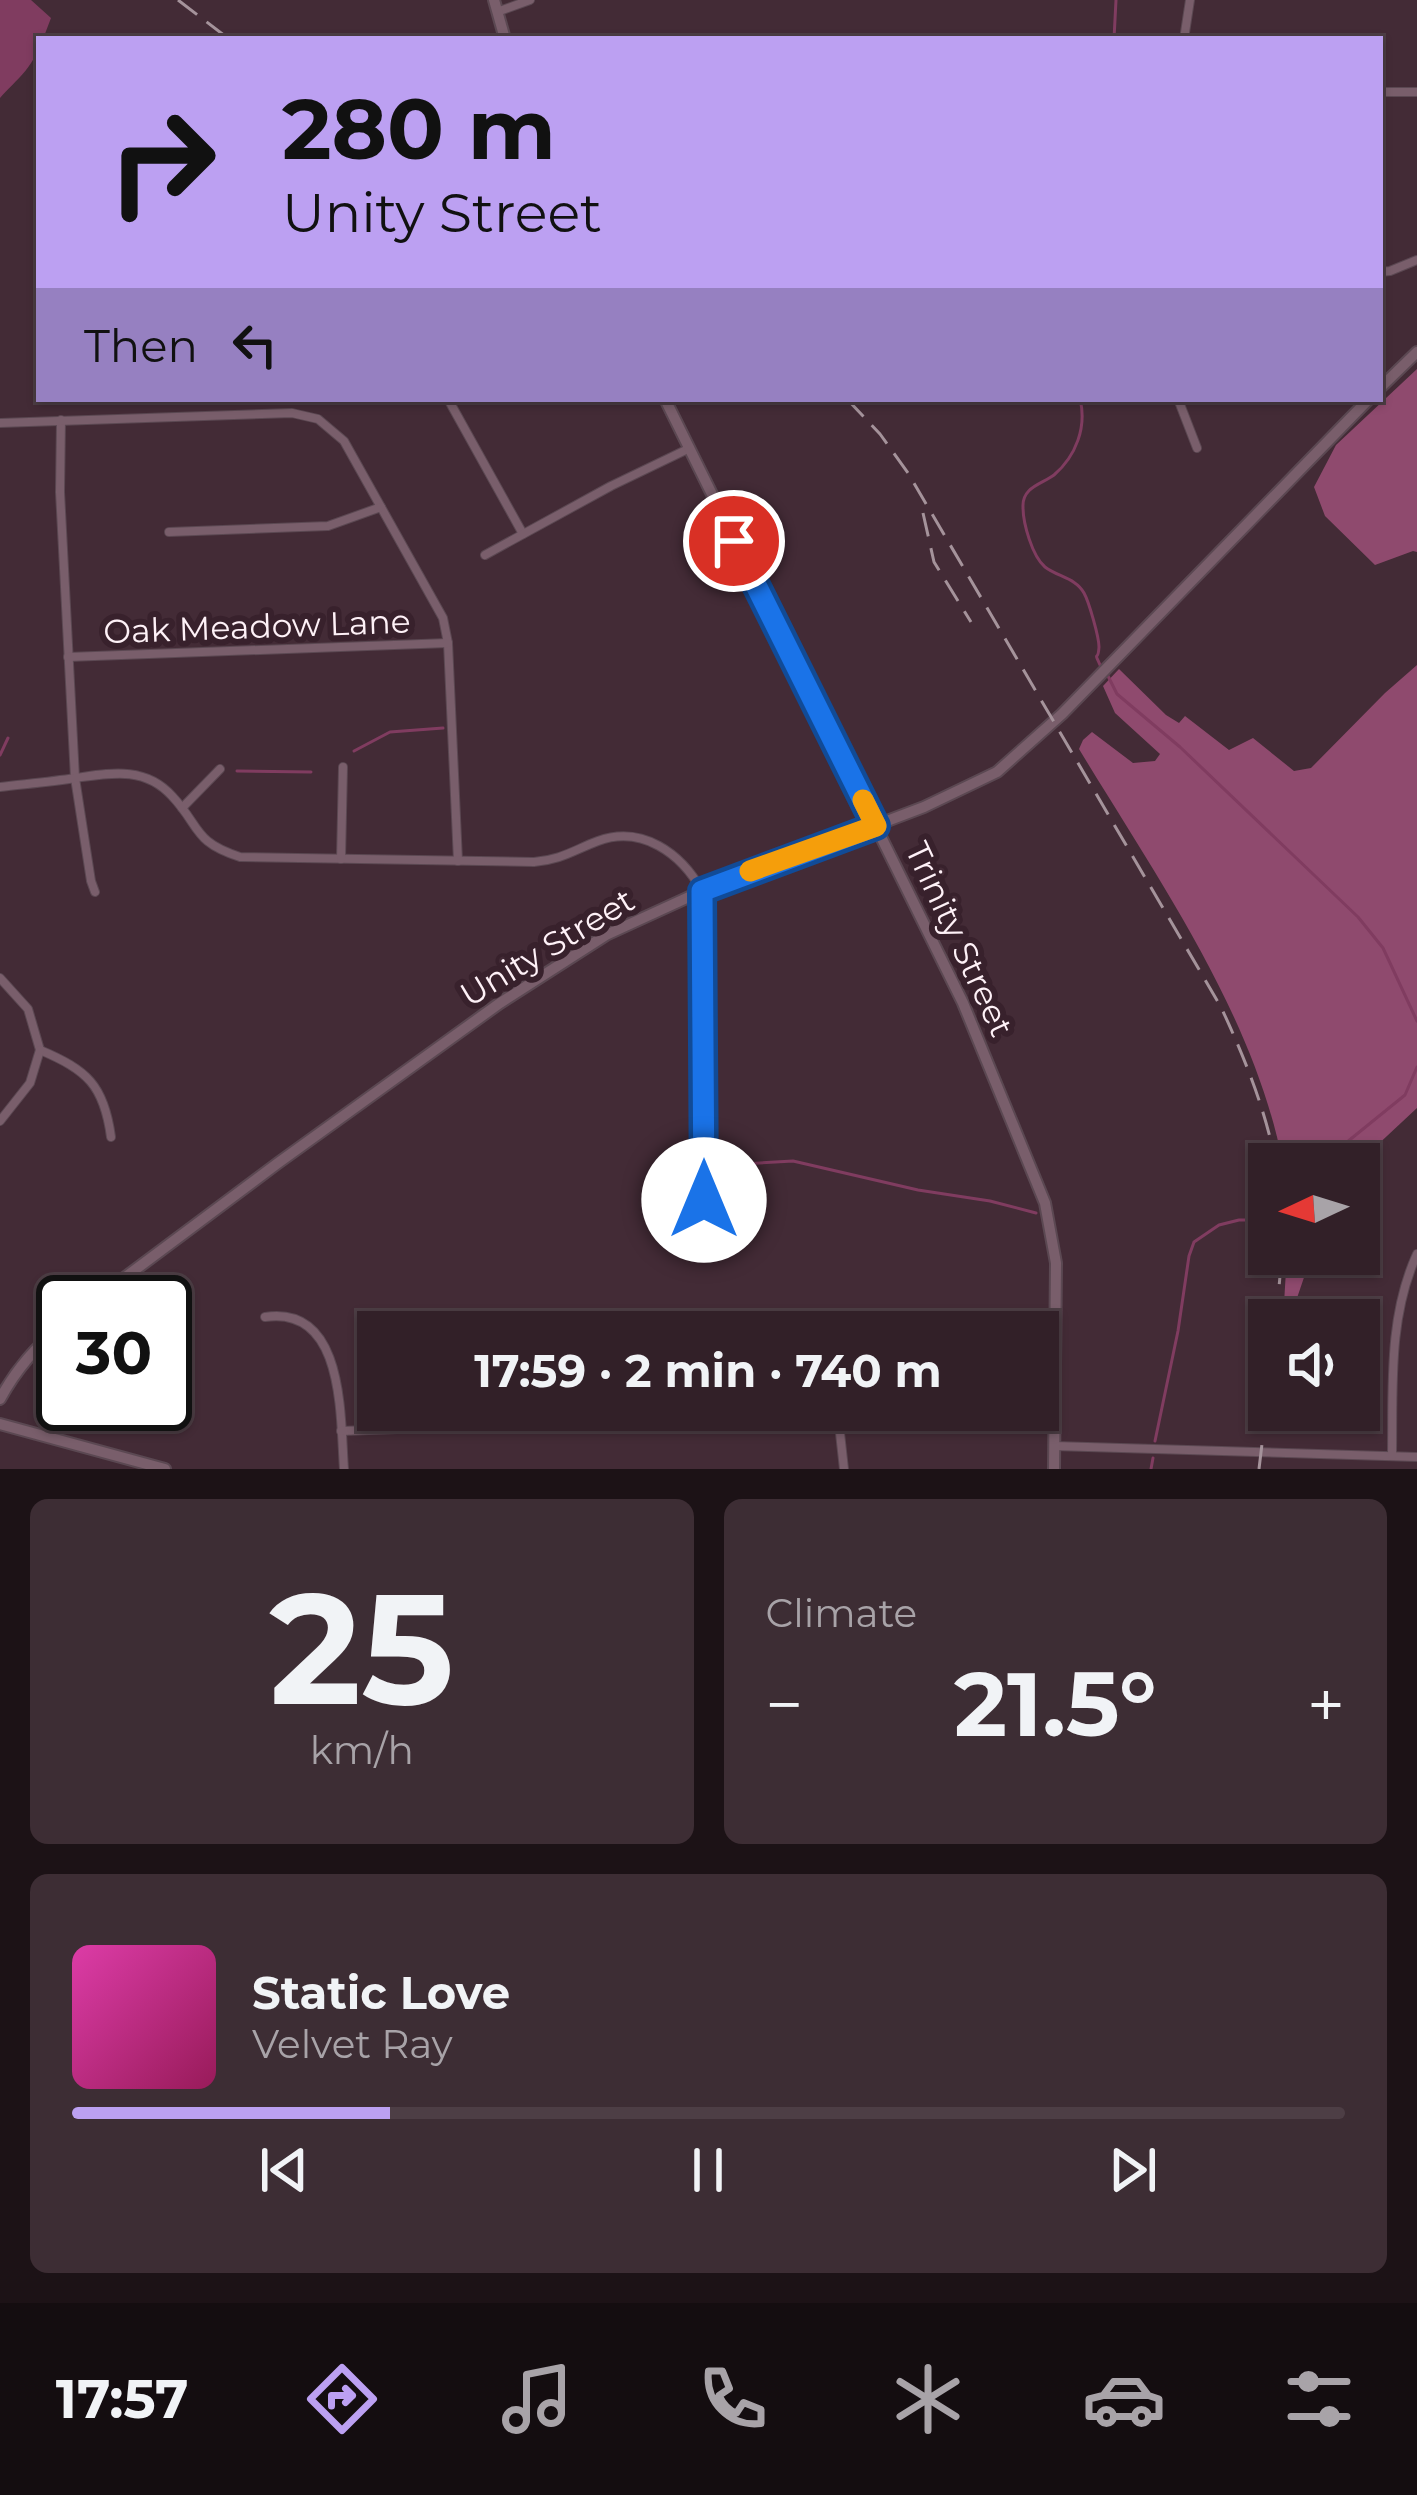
<!DOCTYPE html>
<meta charset="utf-8">
<style>
:root{--surface:#322028;--page:#3d2d34;--text:#f1f3f6;--muted:#a8a3a8;--line:#4d3e45;--accent:#bca0f2}
body{margin:0;font-family:Montserrat,sans-serif;background:var(--page);color:var(--text);height:100vh;display:flex;flex-direction:column;font-size:45px;white-space:nowrap}
*{box-sizing:border-box;margin:0}
p{font-size:39px;color:var(--muted)}
.icon{flex:none;width:66px;height:66px;fill:none;stroke:currentColor;stroke-width:2;stroke-linecap:round;stroke-linejoin:round}
.map{position:relative;height:1469px;overflow:hidden}
.panel{display:flex;flex-direction:column;gap:30px;padding:30px;background:#1c1216;flex:1}
.panel>*{flex:none}
.guide{position:absolute;left:36px;top:36px;width:1347px;height:366px;border-radius:0px;box-shadow:0 3px 9px #0004,0 0 0 3px var(--line);background:#bca0f2;color:#111;overflow:hidden}
.needle{width:78px;rotate:266deg}
.fabs{position:absolute;left:1248px;top:1143px;display:grid;gap:24px}
.fabs a{display:grid;place-items:center;width:132px;height:132px;border-radius:0px;background:var(--surface);box-shadow:0 3px 9px #0004,0 0 0 3px var(--line);font-size:60px}
.speed{position:absolute;left:36px;top:1275px;display:flex;gap:24px;font-size:60px;font-weight:700;text-align:center}
.speed>*{display:grid;place-content:center;width:156px;height:156px;border-radius:50%;background:var(--surface);box-shadow:0 3px 9px #0004,0 0 0 3px var(--line);line-height:1}
.speed .limit{border:6px solid #111;border-radius:18px;background:#fff;color:#111}
.pin{position:absolute;display:grid;place-items:center;width:102px;height:102px;color:#fff;margin:-51px;border:6px solid #fff;border-radius:50%;box-shadow:0 3px 12px #0007}
.me{position:absolute;width:132px;margin:-66px;rotate:0deg;stroke-linejoin:round;filter:drop-shadow(0 0 9px #0008)}
.turn{display:flex;align-items:center;gap:42px;height:252px;padding:0 48px;font-size:54px}
.turn .icon{width:156px;height:156px;stroke-width:2.5}
.turn b{display:block;font-size:84px;line-height:102px}
.then{display:flex;align-items:center;height:114px;padding:0 48px;background:#0003;gap:24px;font-size:45px}
.big{font-size:90px;font-weight:700;line-height:1.1}
.panel .tile{flex:1;display:flex;flex-direction:column;justify-content:center;gap:18px;min-width:0;padding:0 42px;border-radius:18px;background:var(--page)}
.panel .dial{align-items:center;gap:0}
.dial b{font-size:156px;line-height:1}
.song{display:flex;align-items:center;gap:36px}
.cover{width:144px;height:144px;border-radius:18px;background:linear-gradient(135deg,hsl(320 70% 55%),hsl(330 70% 35%))}
.played{height:12px;border-radius:6px;background:linear-gradient(90deg,var(--accent) 25%,var(--line) 25%)}
.keys{display:flex;justify-content:space-around;direction:ltr}
.heat{display:flex;justify-content:space-between;align-items:center;font-size:66px;direction:ltr}
.panel .tiles{flex:1;display:grid;gap:30px;grid-template-columns:1fr 1fr}
.tile:last-child{grid-column:span 2}
.trip{position:absolute;left:357px;top:1311px;width:702px;height:120px;border-radius:0px;background:var(--surface);box-shadow:0 3px 9px #0004,0 0 0 3px var(--line);font-weight:700;line-height:120px;text-align:center}
.tabs{display:flex;height:192px;justify-content:space-around;align-items:center;background:#140d10;color:var(--muted)}
.tabs .icon{width:84px;height:84px}
.tabs .active{color:var(--accent)}
.tabs b{font-size:54px;color:var(--text)}
.map>svg:first-child{display:block}
.forest{fill:#8f4a6e}
.water{fill:#803c60}
.lines{fill:none;stroke-linecap:round;stroke-linejoin:round}
.stream{stroke:#803c60;stroke-width:3}
.street-casing{stroke:#5b4852;stroke-width:10}
.secondary-casing{stroke:#5b4852;stroke-width:14}
.street{stroke:#795e6b;stroke-width:8}
.secondary{stroke:#795e6b;stroke-width:10}
.rail{stroke:#a5939b;stroke-width:3;stroke-dasharray:24 12;stroke-linecap:butt}
.route-casing{stroke:#114b97;stroke-width:30}
.route{stroke:#1a73e8;stroke-width:21}
.slow{stroke:#f59e0b;stroke-width:21}
.labels{text-anchor:middle;dominant-baseline:central;stroke-width:12;stroke-linejoin:round;paint-order:stroke}
.street-label{font-size:33px;fill:#fef1f7;stroke:#38212c}
</style>
<div class="map">
<svg width="1417" height="1469" viewBox="0 0 1417 1469">
<rect width="100%" height="100%" fill="#432b36"/>
<g class="forest">
<path d="M1417 369V552L1413 551 1375 565 1325 516 1314 487 1336 445Z"/>
<path d="M1417 665V1108L1357 1164H1283C1254 1014 1157 878 1079 749L1083 740 1092 732 1133 763 1155 761 1160 754 1115 713 1103 686 1119 669 1166 715 1179 723 1185 716 1229 750 1253 738 1294 771 1311 768 1385 693Z"/>
<path d="M1287 1254H1312L1297 1298 1294 1320H1283Z"/>
</g>
<path class="water" d="M0 0H31L51 18 43 39H39C39 63 15 81 0 98Z"/>
<g class="lines">
<g class="stream">
<path d="M1114 39 1116 0"/>
<path d="M1080 399C1087 427 1076 456 1054 475 1042 484 1022 487 1023 507 1023 523 1032 556 1045 567 1058 577 1076 578 1084 593 1089 602 1099 637 1099 647 1098 664 1093 649 1100 665"/>
<path d="M1108 676 1117 694 1180 747 1358 917 1383 948 1417 1021"/>
<path d="M354 751 390 732 443 728"/>
<path d="M0 755 8 738"/>
<path d="M237 771 311 772"/>
<path d="M1326 1164 1331 1155 1405 1095 1417 1067"/>
<path d="M725 1165 793 1161 918 1190 990 1201 1036 1213"/>
<path d="M1155 1441 1178 1331 1189 1256 1194 1242 1219 1225 1239 1220H1269"/>
<path d="M1151 1469 1153 1458"/>
</g>
<defs>
<g id="street">
<path d="M497 12 530 0"/>
<path d="M1184 39 1190 0"/>
<path d="M1380 92H1417"/>
<path d="M1380 272 1390 271 1417 260"/>
<path d="M448 399 523 534"/>
<path d="M1178 399 1197 448"/>
<path d="M61 420 60 492 75 778 91 881 95 892"/>
<path d="M0 423 292 413 318 419 344 441 443 618 448 643 458 861"/>
<path d="M169 532 328 526 381 507"/>
<path d="M485 555 611 486 690 448"/>
<path d="M68 657 448 643"/>
<path d="M0 787C25 784 50 782 75 778 111 773 145 766 172 796 201 827 193 842 240 857L534 862C561 860 574 850 598 841 642 825 681 853 702 891L704 1254"/>
<path d="M182 808 220 769"/>
<path d="M341 859 343 767"/>
<path d="M0 978 28 1009 40 1050"/>
<path d="M40 1050C87 1070 104 1085 111 1137"/>
<path d="M0 1121 30 1083 40 1050"/>
<path d="M265 1317C345 1305 340 1416 344 1469"/>
<path d="M800 1417H835L839 1424 844 1469"/>
<path d="M341 1431 594 1422"/>
<path d="M1054 1446 1417 1457"/>
<path d="M1392 1456C1393 1388 1388 1317 1417 1254"/>
</g>
<g id="secondary">
<path d="M494 0 505 39"/>
<path d="M1380 388 1417 352"/>
<path d="M665 399 963 1003 1045 1203 1056 1263 1054 1469"/>
<path d="M92 1302 278 1163 500 1003 606 935 702 891 924 807 997 772 1062 714 1369 399"/>
<path d="M0 1399C17 1368 36 1347 63 1324"/>
<path d="M0 1424 165 1469"/>
</g>
</defs>
<use href="#street" class="street-casing"/>
<use href="#secondary" class="secondary-casing"/>
<use href="#street" class="street"/>
<use href="#secondary" class="secondary"/>
<g class="rail">
<path d="M178 0 229 39"/>
<path d="M847 399 880 434 908 473 1221 1007C1245 1059 1265 1108 1276 1164"/>
<path d="M923 513 934 562 971 622"/>
<path d="M1276 1320 1282 1254"/>
<path d="M1259 1469 1269 1386"/>
</g>
</g>
<g class="lines">
<defs>
<path id="route" d="M704 1200 702 891 876 826 734 541"/>
</defs>
<use href="#route" class="route-casing"/>
<use href="#route" class="route"/>
<path class="slow" d="M750 871 876 826 863 800"/>
</g>
<g class="labels">
<g class="street-label">
<text transform="translate(257 626) rotate(-2)">Oak Meadow Lane</text>
<text transform="translate(960 939) rotate(65)">Trinity Street</text>
<text transform="translate(547 947) rotate(-31)">Unity Street</text>
</g>
</g>
</svg>
<div class="fabs">
<a><svg class="needle" viewBox="-14 -14 28 28"><path d="M0-13l5 13h-10z" fill="#e53935"/><path d="M0 13l5-13h-10z" fill="#a8a3a8"/></svg></a>
<a><svg class="icon" aria-label="sound" viewBox="0 0 24 24"><path d="M4 9h4l5-4v14l-5-4H4zM17 9q2 3 0 6"/></svg></a>
</div>
<div class="speed"><div class="limit">30</div></div>
<div class="pin" style="left:734px;top:541px;background:#d93025"><svg class="icon" aria-label="arrive" viewBox="0 0 24 24"><path d="M6 21V4h12l-3 4 3 4H6"/></svg></div>
<svg class="me" style="left:704px;top:1200px" viewBox="-20 -20 40 40"><circle r="19" fill="#fff"/><path d="M0-13L10 11 0 6-10 11z" fill="#1a73e8"/></svg>
<div class="trip">17:59 · 2 min · 740 m</div>
<div class="guide">
<div class="turn"><svg class="icon" aria-label="right" viewBox="0 0 24 24"><path d="M7 20v-9h11M14 6l5 5-5 5"/></svg><div><b>280 m</b>Unity Street</div></div>
<div class="then">Then<svg class="icon" aria-label="left" viewBox="0 0 24 24"><path d="M17 20v-9H6M10 6l-5 5 5 5"/></svg></div>
</div>
</div>
<section class="panel">
<div class="tiles">
<div class="tile dial"><b>25</b><p>km/h</p></div>
<div class="tile"><p>Climate</p>
<div class="heat"><a>−</a><b class="big">21.5°</b><a>+</a></div>
</div>
<div class="tile">
<div class="song"><i class="cover"></i><div><b>Static Love</b><p>Velvet Ray</p></div></div>
<div class="played"></div>
<div class="keys"><svg class="icon" aria-label="previous" viewBox="0 0 24 24"><path d="M18 5L8 12l10 7zM5 5v14"/></svg><svg class="icon" aria-label="pause" viewBox="0 0 24 24"><path d="M8 5v14M16 5v14"/></svg><svg class="icon" aria-label="next" viewBox="0 0 24 24"><path d="M6 5l10 7-10 7zM19 5v14"/></svg></div>
</div>
</div>
</section>
<nav class="tabs">
<b>17:57</b>
<svg class="icon active" aria-label="directions" viewBox="0 0 24 24"><path d="M12 3l9 9-9 9-9-9zM9 14v-3h6M13 9l2 2-2 2"/></svg>
<svg class="icon" aria-label="music" viewBox="0 0 24 24"><path d="M9 18V5l10-2v13"/><circle cx="6" cy="18" r="3"/><circle cx="16" cy="16" r="3"/></svg>
<svg class="icon" aria-label="phone" viewBox="0 0 24 24"><path d="M5 4h4l2 5-3 2q2 4 5 5l2-3 5 2v4C11 20 4 13 5 4z"/></svg>
<svg class="icon" aria-label="climate" viewBox="0 0 24 24"><path d="M12 3v18M4 7l16 10M4 17L20 7"/></svg>
<svg class="icon" aria-label="car" viewBox="0 0 24 24"><path d="M5 17H2v-5l4-1 3-4h7l3 4 3 1v5h-3M9 17h6M6 11h13"/><circle cx="7" cy="17" r="2"/><circle cx="17" cy="17" r="2"/></svg>
<svg class="icon" aria-label="filters" viewBox="0 0 24 24"><path d="M4 7h16M4 17h16"/><circle cx="9" cy="7" r="2"/><circle cx="15" cy="17" r="2"/></svg>
</nav>
